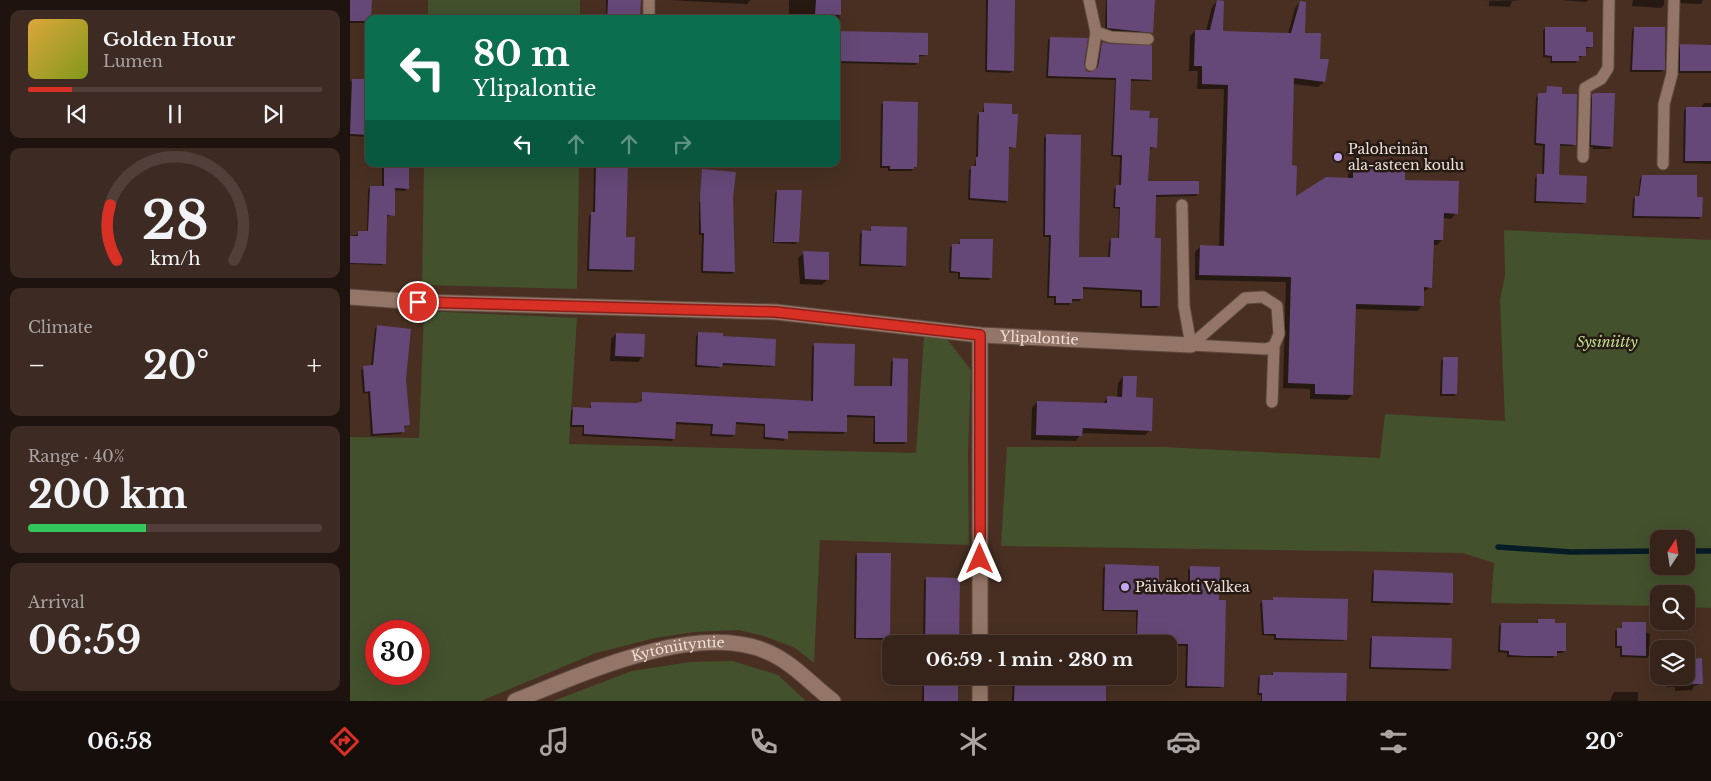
<!DOCTYPE html>
<meta charset="utf-8">
<style>
:root{--surface:#36231a;--page:#3d2b23;--text:#f1f3f6;--muted:#aaa4a2;--line:#504039;--accent:#d93025}
body{margin:0;font-family:"Libre Baskerville",serif;background:var(--page);color:var(--text);height:100vh;display:flex;flex-direction:column;font-size:19px;white-space:nowrap}
*{box-sizing:border-box;margin:0}
p{font-size:16px;color:var(--muted)}
.icon{flex:none;width:28px;height:28px;fill:none;stroke:currentColor;stroke-width:2;stroke-linecap:round;stroke-linejoin:round}
.map{position:relative;flex:1;overflow:hidden}
.side{display:flex;flex-direction:column;gap:10px;padding:10px;background:#1e130e;width:350px}
.side>*{flex:none}
.hud{position:absolute;left:15px;top:15px;width:475px;height:152px;border-radius:10px;box-shadow:0 5px 20px #0002,0 0 0 1px var(--line);background:#0b6e4f;color:#fff;overflow:hidden}
.needle{width:32px;rotate:12deg}
.fabs{position:absolute;left:1300px;top:530px;display:grid;gap:10px}
.fabs a{display:grid;place-items:center;width:45px;height:45px;border-radius:10px;background:var(--surface);box-shadow:0 5px 20px #0002,0 0 0 1px var(--line);font-size:25px}
.speed{position:absolute;left:15px;top:620px;display:flex;gap:10px;font-size:25px;font-weight:700;text-align:center}
.speed>*{display:grid;place-content:center;width:65px;height:65px;border-radius:50%;background:var(--surface);box-shadow:0 5px 20px #0002,0 0 0 1px var(--line);line-height:1}
.speed .limit{border:8px solid #d22;background:#fff;color:#111}
.pin{position:absolute;display:grid;place-items:center;width:42px;height:42px;color:#fff;margin:-21px;border:2px solid #fff;border-radius:50%;box-shadow:0 1px 5px #0007}
.me{position:absolute;width:55px;margin:-28px;rotate:0deg;stroke-linejoin:round;filter:drop-shadow(0 0 4px #0008)}
.turn{display:flex;align-items:center;gap:18px;height:105px;padding:0 25px;font-size:22px}
.turn .icon{width:65px;height:65px;stroke-width:2.5}
.turn b{display:block;font-size:35px;line-height:42px}
.lanes{display:flex;align-items:center;height:48px;padding:0 25px;background:#0003;justify-content:center;gap:25px;direction:ltr}
.lanes .off{opacity:.35}
.big{font-size:38px;font-weight:700;line-height:1.1}
.side .card{flex:1;display:flex;flex-direction:column;justify-content:center;gap:8px;min-width:0;padding:0 18px;border-radius:10px;background:var(--page)}
.side .dial{align-items:center;gap:0}
.dial svg{height:130px;overflow:visible;fill:none;stroke:var(--line);stroke-width:7;stroke-linecap:round;text-anchor:middle}
.dial text{fill:var(--text);stroke:none}
.song{display:flex;align-items:center;gap:15px}
.cover{width:60px;height:60px;border-radius:8px;background:linear-gradient(135deg,hsl(40 70% 55%),hsl(70 70% 35%))}
.played{height:5px;border-radius:2px;background:linear-gradient(90deg,var(--accent) 15%,var(--line) 15%)}
.keys{display:flex;justify-content:space-around;direction:ltr}
.heat{display:flex;justify-content:space-between;align-items:center;font-size:28px;direction:ltr}
.charge{height:8px;border-radius:4px;background:linear-gradient(90deg,#34c759 40%,var(--line) 0)}
.trip{position:absolute;left:532px;top:635px;width:295px;height:50px;border-radius:10px;background:var(--surface);box-shadow:0 5px 20px #0002,0 0 0 1px var(--line);font-weight:700;line-height:50px;text-align:center}
.dock{display:flex;height:80px;justify-content:space-around;align-items:center;background:#160e0a;color:var(--muted)}
.dock .icon{width:35px;height:35px}
.dock .active{color:var(--accent)}
.dock b{font-size:22px;color:var(--text)}
main{display:flex;flex:1;min-height:0}
.map>svg:first-child{display:block}
.green{fill:#43512d;fill-rule:evenodd}
.shadow{fill:#0007}
.lines{fill:none;stroke-linecap:round;stroke-linejoin:round}
.stream{stroke:#061c25;stroke-width:5.5}
.building{fill:#654877}
.lane-casing{stroke:#604b40;stroke-width:13}
.street-casing{stroke:#604b40;stroke-width:17}
.lane{stroke:#937667;stroke-width:11}
.street{stroke:#937667;stroke-width:15}
.route-casing{stroke:#8d1f18;stroke-width:12}
.route{stroke:#d93025;stroke-width:9}
.poi-dot{fill:#c3a7f2;stroke:#261a14;stroke-width:2}
.labels{text-anchor:middle;dominant-baseline:central;stroke-width:5;stroke-linejoin:round;paint-order:stroke}
.poi-label{font-size:14px;fill:#f0e0d8;stroke:#261a14;text-anchor:start}
.street-label{font-size:14px;fill:#f0e0d8;stroke:#261a14}
.park-label{font-size:14px;font-style:italic;fill:#c2e18f;stroke:#261a14}
</style>
<main>
<section class="side">
<div class="card">
<div class="song"><i class="cover"></i><div><b>Golden Hour</b><p>Lumen</p></div></div>
<div class="played"></div>
<div class="keys"><svg class="icon" aria-label="previous" viewBox="0 0 24 24"><path d="M18 5L8 12l10 7zM5 5v14"/></svg><svg class="icon" aria-label="pause" viewBox="0 0 24 24"><path d="M8 5v14M16 5v14"/></svg><svg class="icon" aria-label="next" viewBox="0 0 24 24"><path d="M6 5l10 7-10 7zM19 5v14"/></svg></div>
</div>
<div class="card dial"><svg viewBox="0 0 100 80">
<path d="M14 69A42 42 0 1 1 86 69"/>
<path d="M14 69A42 42 0 0 1 10 35" stroke="#d93025"/>
<text x="50" y="56" font-size="32" font-weight="700">28</text>
<text x="50" y="72" font-size="11">km/h</text>
</svg></div>
<div class="card"><p>Climate</p>
<div class="heat"><a>−</a><b class="big">20°</b><a>+</a></div>
</div>
<div class="card"><p>Range · 40%</p><b class="big">200 km</b><div class="charge"></div></div>
<div class="card"><p>Arrival</p><b class="big">06:59</b></div>
</section>
<div class="map">
<svg width="1361" height="701" viewBox="0 0 1361 701">
<rect width="100%" height="100%" fill="#482f22"/>
<g class="green">
<rect x="78" y="0" width="152" height="19"/>
<path d="M74 164H229L227 289 72 285Z"/>
<path d="M1154 230 1361 240V608L1336 607V594H1309V606L1141 603 1144 563 1113 553 651 546 657 447H814L1030 458 1035 414 1155 421 1150 300 1155 275ZM1309 539H1336V566H1309Z"/>
<path d="M74 311 227 318 219 444 566 453 574 337 597 339 621 370 618 455 619 545 470 540 464 663 445 648 414 636 388 630 344 632 305 638 246 653 131 701H0V437L69 438ZM26 631H69V674H26Z"/>
<path d="M383 661 428 675 456 701H203L282 671 340 662Z"/>
</g>
<g class="shadow">
<path d="M0 0H20L17 23H0Z"/>
<path d="M256 0H290L289 19H256Z"/>
<path d="M318 0H400L397 4Z"/>
<path d="M439 0H490L489 32 576 55 568 57 566 65 489 63 486 69V19H439Z"/>
<path d="M636 0H664L663 70 660 73 635 72Z"/>
<path d="M756 0H804L801 33 799 35 755 30Z"/>
<path d="M1172 0 1162 1 1160 7 1139 6V1H1129Z"/>
<path d="M1211 0H1239L1236 2Z"/>
<path d="M1283 0H1314V5L1311 8 1282 6Z"/>
<path d="M1329 0H1353L1351 4 1329 3Z"/>
<path d="M867 1 872 32 938 34 945 8 950 2 954 34 969 60 974 82 968 87 943 84 941 166 944 198 998 179V174L1004 169 1053 181 1106 213 1101 219 1093 218 1092 240 1087 245H1082L1081 287 1073 292V305L1067 311 1004 309 1002 395 997 400 960 399V389L933 388 936 282 845 280V252L851 246 869 247 874 89H847L848 71H839L840 36 845 31H856L862 7Z"/>
<path d="M1195 28 1242 47 1235 49V55L1228 58 1226 63H1200L1201 58 1193 57V31Z"/>
<path d="M1284 28 1313 70 1311 72H1280L1282 31Z"/>
<path d="M700 38 732 65 735 71 741 74 746 69 752 43 801 79 799 81H779L778 112 798 120 806 147 798 149 797 182 848 194 846 196 804 197 803 239 809 306 806 308H790V292L732 289V299L729 301H721L719 305H704V298H697L699 237H693L694 138 697 135 728 258 758 259 759 242 761 239 768 240 769 209 763 208 764 189 769 187 770 157 761 156 765 80 696 78 698 40Z"/>
<path d="M1331 46H1361V73H1327L1328 48Z"/>
<path d="M3 80 19 81V137L0 136V82Z"/>
<path d="M1197 87 1211 95 1225 144 1222 146H1209L1208 176 1235 202 1232 204 1184 203 1185 178 1192 175 1193 146 1184 145 1186 97 1195 94Z"/>
<path d="M1263 95 1262 147 1260 149H1243V147H1239L1240 98 1243 96Z"/>
<path d="M534 102 566 166 561 171H538V168H530L531 105Z"/>
<path d="M1354 103H1361V164L1333 163 1334 111 1337 108H1351Z"/>
<path d="M635 104 661 115 665 147 658 149 657 201 655 203 618 200 619 170 624 167 626 159 627 115 632 113Z"/>
<path d="M486 112H490L489 143 487 145Z"/>
<path d="M32 164H58L57 188 55 191 44 190 43 215 36 217 34 263 32 265 0 264V236L6 235 9 232H17L18 190 20 187H32Z"/>
<path d="M244 164H277L275 238 283 270 281 272 237 271 239 216 243 213Z"/>
<path d="M352 171 382 198 384 272 381 274 351 273 352 235H349V199L350 173 349 202H351Z"/>
<path d="M1292 176 1345 198 1351 216 1349 219 1282 218 1283 199 1288 197 1290 179Z"/>
<path d="M428 191 447 242 445 244 423 243 425 193Z"/>
<path d="M522 227 555 265 552 267 509 266 510 234 512 232H519Z"/>
<path d="M611 240 641 277 639 280 608 279V273H599L600 247 608 245Z"/>
<path d="M454 253 477 280 472 285 450 284 448 258Z"/>
<path d="M27 326 55 379 58 425 53 428 51 434 21 436 18 393 13 394 11 370 21 366 25 329Z"/>
<path d="M349 333 371 337 424 365 422 367 371 365 369 368 345 367 346 336Z"/>
<path d="M266 334 293 356 288 362 260 361 261 339Z"/>
<path d="M465 345 503 387H540L541 362 543 360 556 441 554 444H523L524 418 496 417 495 432 493 434 437 433 434 441 413 439 414 426 384 424V435L382 437 360 436 361 426 325 424 324 438 322 441 232 436 233 427H220L221 411 223 409H239L242 403H290L293 394 461 402 462 347Z"/>
<path d="M1093 359 1106 394 1104 396H1090L1091 361Z"/>
<path d="M773 377 800 430 795 435 731 433 726 441 681 440 682 408 687 402 753 404 758 397 767 398 768 383Z"/>
<path d="M508 554 538 638 536 640 504 639 505 556Z"/>
<path d="M756 565 808 583 838 584V570L841 568 868 601 873 686 870 688H835L836 646H820L821 637 786 636V612L752 611 753 568Z"/>
<path d="M1024 572 1101 603 1099 605 1021 603 1022 574Z"/>
<path d="M577 578 607 644H573L574 581Z"/>
<path d="M924 598 996 639 993 641 924 640V636L912 635 910 604 912 601H921Z"/>
<path d="M1188 620 1215 651 1212 653H1205L1203 658 1157 657V653L1148 652 1149 626 1151 624H1186Z"/>
<path d="M1273 623 1300 634 1299 655 1297 658 1270 657V648H1265V631L1270 629Z"/>
<path d="M1022 637 1100 669 1097 671 1019 669 1020 640Z"/>
<path d="M1336 654H1339V660L1352 683 1344 686 1342 690 1325 691V687H1317V676H1336Z"/>
<path d="M923 673 995 701H911V695H907L908 678 910 676H920Z"/>
<path d="M573 676H607V701H572Z"/>
<path d="M663 676H755L754 701H662Z"/>
<path d="M1264 692H1288V701H1260Z"/>
</g>
<g class="lines">
<g class="stream">
<path d="M1148 547 1221 552 1309 551"/>
<path d="M1336 551H1361"/>
</g>
</g>
<g class="building">
<path d="M0 0H22L21 19 19 21H0Z"/>
<path d="M258 0H291L290 19H257Z"/>
<path d="M466 0H491V15L465 14Z"/>
<path d="M638 0H665L664 71 637 70Z"/>
<path d="M757 0H805L803 33 757 28Z"/>
<path d="M867 0 874 1 873 31 941 33 950 1 956 2 955 33H971L970 59H979L975 82 944 78 942 165 947 166 946 196 976 177 1003 178V167L1055 169V180L1109 181 1108 214 1094 213 1093 240H1084L1082 288 1074 287V306L1006 304 1003 395 965 394V384L938 383 941 277 849 275 850 245 874 246 878 85 852 84V66H844L845 30H860Z"/>
<path d="M1195 27H1236V32H1243V47H1236V56H1229V61H1202V56L1195 55Z"/>
<path d="M1284 27H1315V70H1282Z"/>
<path d="M486 31 578 33V55H569V63L486 61Z"/>
<path d="M700 37 738 38 734 64 736 71 740 72 748 67 752 42 761 44 802 45V80L781 79 780 110 800 111 799 118H808L807 148 800 147 798 181H849V194L806 195 805 238H811L810 306H792V290L733 287V299H722V303H706V296H699L701 235H695L696 134 731 135 729 257H760L761 238H769L770 207H765L766 185H771L772 155H763L766 78 698 76Z"/>
<path d="M1330 44 1361 45V71H1330Z"/>
<path d="M2 79H19V135L0 134Z"/>
<path d="M1197 86 1212 87V94H1227L1226 145 1210 144 1209 175 1237 176 1236 203 1186 201 1187 174H1194L1195 144 1186 143 1188 93H1196Z"/>
<path d="M1246 93H1265L1263 147 1241 145 1242 94Z"/>
<path d="M533 101 568 102 567 167H564V169H540V166H532Z"/>
<path d="M634 103 662 104V114H668L666 148 659 147 658 201 620 198 621 166H626V157H628L629 112H634Z"/>
<path d="M1336 107H1361V161H1335Z"/>
<path d="M34 164H59V189L45 188V216L37 215 36 264 0 263V236H8V231H18L20 186H34Z"/>
<path d="M246 164H278L276 237H285L284 270 239 269 241 212H245Z"/>
<path d="M352 169 386 172 383 198 385 272 353 271 354 233H351L350 196Z"/>
<path d="M1292 175H1347V197H1353L1352 217 1284 216 1285 196H1289Z"/>
<path d="M427 190H452L449 242H424Z"/>
<path d="M521 226 557 227 556 266 511 264 512 230 521 231Z"/>
<path d="M610 239H643L642 278 610 277V272L601 271 602 244H610Z"/>
<path d="M453 251 479 252V280L455 279Z"/>
<path d="M27 325 61 329 56 379 60 425 54 426 55 432 23 434 20 391 15 392 13 366 23 365Z"/>
<path d="M348 332 373 333V336L426 339 425 366 373 363 372 367 347 365Z"/>
<path d="M266 333 295 334 294 357 265 356Z"/>
<path d="M464 343 505 344 504 386H542L543 358 558 359 557 442H525V416L497 415V432L438 431V439L415 437V424L386 422 385 435 362 434 363 424 326 422 325 439 234 434V425H222L223 407 241 408V402L287 403 292 401V392L463 401Z"/>
<path d="M1093 357H1108L1107 394H1092Z"/>
<path d="M773 376H787L786 397 803 398 802 431 733 428 732 436 686 435 687 401 757 403V396L772 397Z"/>
<path d="M507 553H541L540 638H506Z"/>
<path d="M755 564 809 566V582L840 583V566L870 567 869 600H876L874 687 837 686 838 644H822V635L787 634 788 610H754Z"/>
<path d="M1024 570 1103 573V603L1023 601Z"/>
<path d="M576 577 610 578 609 644H575Z"/>
<path d="M923 597 998 599 997 640 926 638V634H914L912 600H923Z"/>
<path d="M1188 619H1205V623H1216V651H1207V656H1175L1159 655V651L1150 650 1151 623H1188Z"/>
<path d="M1272 622H1296V656L1272 655V646H1267V628H1272Z"/>
<path d="M1022 636 1102 638 1101 669 1021 667Z"/>
<path d="M1352 658 1353 684H1336V659Z"/>
<path d="M923 672 997 673 996 701H912V693H909L910 675H923Z"/>
<rect x="574" y="676" width="34" height="25"/>
<path d="M665 676H756V701H664Z"/>
</g>
<g class="lines">
<defs>
<g id="lane">
<path d="M739 0 746 32 741 65"/>
<path d="M299 19V0"/>
<path d="M746 32 761 37 798 39"/>
<path d="M1233 157 1235 88 1251 79 1258 68 1259 0"/>
<path d="M1313 164 1314 104 1322 74 1324 0"/>
<path d="M832 205 834 306 841 345"/>
<path d="M922 402 924 346 929 334 927 306 913 297 895 298 841 345 916 349 924 346"/>
</g>
<g id="street">
<path id="s1" d="M0 297 69 302 426 312 630 335 841 345"/>
<path d="M630 335V644"/>
<path id="s2" d="M165 701C232 674 349 619 420 653 444 664 462 685 483 701"/>
<path d="M630 701V676"/>
</g>
</defs>
<use href="#lane" class="lane-casing"/>
<use href="#street" class="street-casing"/>
<use href="#lane" class="lane"/>
<use href="#street" class="street"/>
</g>
<g class="lines">
<defs>
<path id="route" d="M68 302 426 312 630 335V559"/>
</defs>
<use href="#route" class="route-casing"/>
<use href="#route" class="route"/>
</g>
<g class="poi-dot">
<circle cx="988" cy="157" r="5"/>
<circle cx="775" cy="587" r="5"/>
</g>
<g class="labels">
<g class="poi-label">
<text x="998" y="149">Paloheinän<tspan x="998" dy="16">ala-asteen koulu</tspan></text>
<text x="785" y="587">Päiväkoti Valkea</text>
</g>
<g class="street-label">
<text stroke="none"><textPath href="#s1" startOffset="691">Ylipalontie</textPath></text>
<text stroke="none"><textPath href="#s2" startOffset="172">Kytöniityntie</textPath></text>
</g>
<g class="park-label">
<text x="1257" y="342">Sysiniitty</text>
</g>
</g>
</svg>
<div class="fabs">
<a><svg class="needle" viewBox="-14 -14 28 28"><path d="M0-13l5 13h-10z" fill="#e53935"/><path d="M0 13l5-13h-10z" fill="#aaa4a2"/></svg></a>
<a><svg class="icon" aria-label="search" viewBox="0 0 24 24"><circle cx="10" cy="10" r="6"/><path d="M15 15l6 6"/></svg></a>
<a><svg class="icon" aria-label="layers" viewBox="0 0 24 24"><path d="M12 4l9 5-9 5-9-5zM3 14l9 5 9-5"/></svg></a>
</div>
<div class="speed"><div class="limit">30</div></div>
<div class="pin" style="left:68px;top:302px;background:#d93025"><svg class="icon" aria-label="arrive" viewBox="0 0 24 24"><path d="M6 21V4h12l-3 4 3 4H6"/></svg></div>
<svg class="me" style="left:630px;top:559px" viewBox="-20 -20 40 40"><path d="M0-17L14 15 0 8-14 15z" fill="#d93025" stroke="#fff" stroke-width="4"/></svg>
<div class="trip">06:59 · 1 min · 280 m</div>
<div class="hud">
<div class="turn"><svg class="icon" aria-label="left" viewBox="0 0 24 24"><path d="M17 20v-9H6M10 6l-5 5 5 5"/></svg><div><b>80 m</b>Ylipalontie</div></div>
<div class="lanes"><svg class="icon" aria-label="left" viewBox="0 0 24 24"><path d="M17 20v-9H6M10 6l-5 5 5 5"/></svg><svg class="icon off" aria-label="ahead" viewBox="0 0 24 24"><path d="M12 20V5M6 11l6-6 6 6"/></svg><svg class="icon off" aria-label="ahead" viewBox="0 0 24 24"><path d="M12 20V5M6 11l6-6 6 6"/></svg><svg class="icon off" aria-label="right" viewBox="0 0 24 24"><path d="M7 20v-9h11M14 6l5 5-5 5"/></svg></div>
</div>
</div>
</main>
<nav class="dock">
<b>06:58</b>
<svg class="icon active" aria-label="directions" viewBox="0 0 24 24"><path d="M12 3l9 9-9 9-9-9zM9 14v-3h6M13 9l2 2-2 2"/></svg>
<svg class="icon" aria-label="music" viewBox="0 0 24 24"><path d="M9 18V5l10-2v13"/><circle cx="6" cy="18" r="3"/><circle cx="16" cy="16" r="3"/></svg>
<svg class="icon" aria-label="phone" viewBox="0 0 24 24"><path d="M5 4h4l2 5-3 2q2 4 5 5l2-3 5 2v4C11 20 4 13 5 4z"/></svg>
<svg class="icon" aria-label="climate" viewBox="0 0 24 24"><path d="M12 3v18M4 7l16 10M4 17L20 7"/></svg>
<svg class="icon" aria-label="car" viewBox="0 0 24 24"><path d="M5 17H2v-5l4-1 3-4h7l3 4 3 1v5h-3M9 17h6M6 11h13"/><circle cx="7" cy="17" r="2"/><circle cx="17" cy="17" r="2"/></svg>
<svg class="icon" aria-label="filters" viewBox="0 0 24 24"><path d="M4 7h16M4 17h16"/><circle cx="9" cy="7" r="2"/><circle cx="15" cy="17" r="2"/></svg>
<b>20°</b>
</nav>
